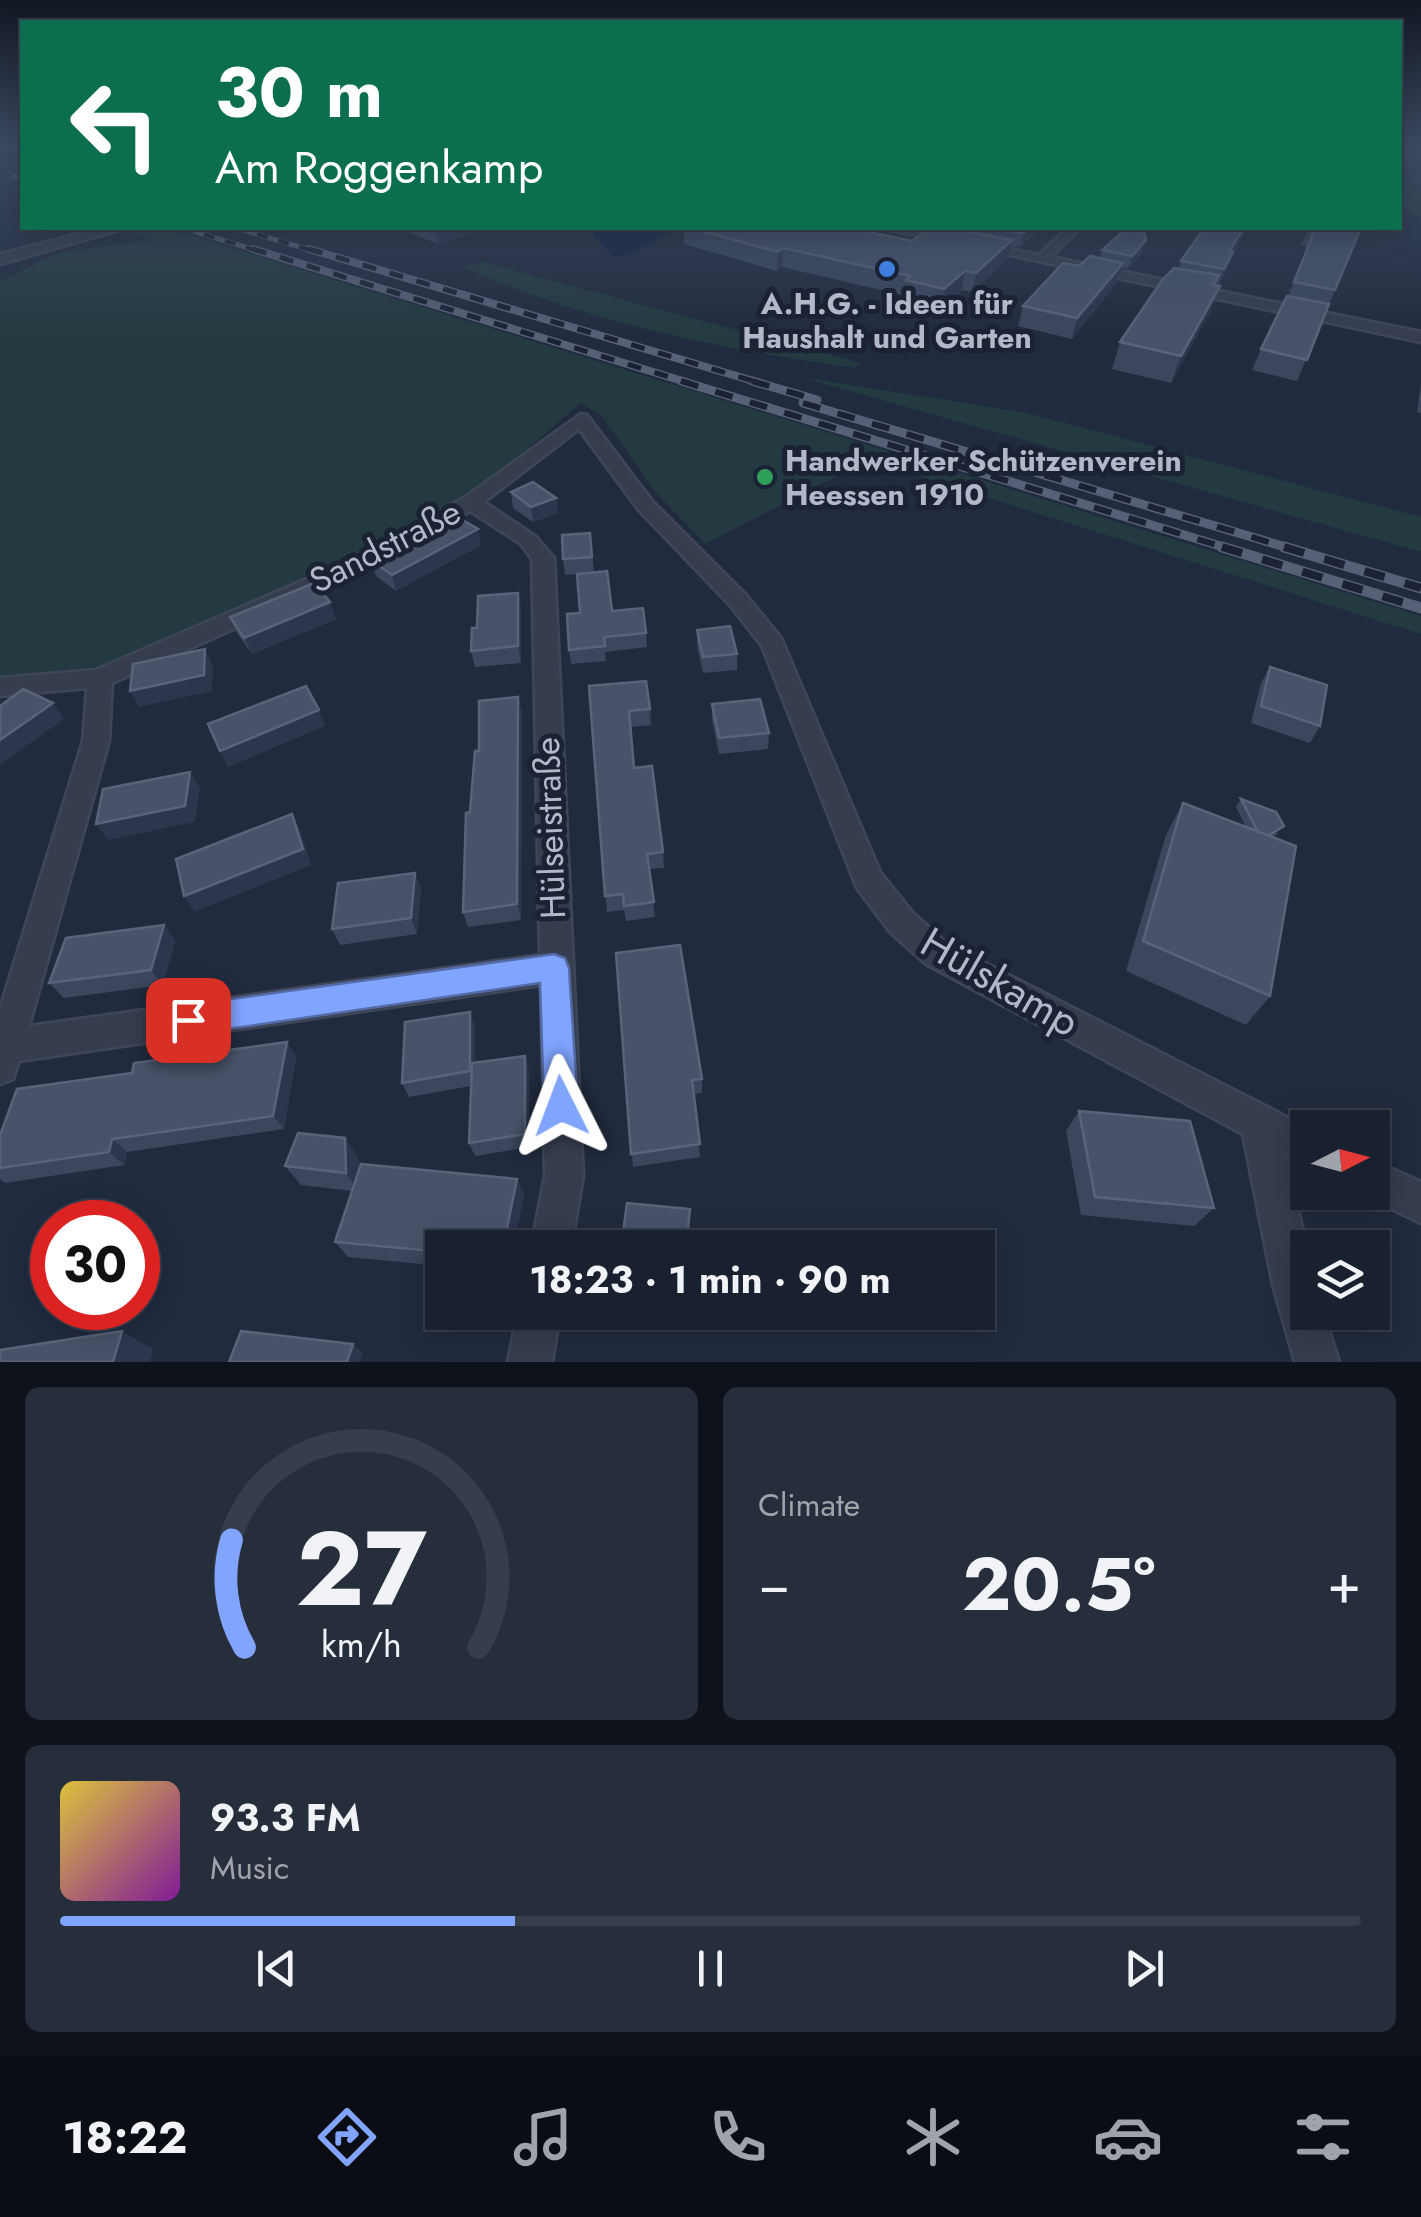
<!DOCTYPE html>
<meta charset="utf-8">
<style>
:root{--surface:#19202f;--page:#262d3b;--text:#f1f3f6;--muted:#9fa3aa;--line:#373e4b;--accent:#81a4ff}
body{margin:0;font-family:Jost,sans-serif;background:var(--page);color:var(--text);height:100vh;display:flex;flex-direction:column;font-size:38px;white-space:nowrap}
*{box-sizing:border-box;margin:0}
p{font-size:32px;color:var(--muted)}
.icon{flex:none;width:55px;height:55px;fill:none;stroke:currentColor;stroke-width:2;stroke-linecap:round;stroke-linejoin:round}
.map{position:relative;height:1362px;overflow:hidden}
.drawer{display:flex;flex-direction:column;gap:25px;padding:25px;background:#0e121a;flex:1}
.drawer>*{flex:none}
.banner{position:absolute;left:20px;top:20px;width:1382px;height:210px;border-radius:0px;box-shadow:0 5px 25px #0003,0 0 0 2px var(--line);background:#0b6e4f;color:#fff;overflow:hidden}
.needle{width:65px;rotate:84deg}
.buttons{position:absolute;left:1290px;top:1110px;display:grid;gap:20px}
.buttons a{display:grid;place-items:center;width:100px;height:100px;border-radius:0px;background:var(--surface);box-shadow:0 5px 25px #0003,0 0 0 2px var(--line);font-size:50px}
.speed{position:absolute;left:30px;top:1200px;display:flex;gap:20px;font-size:50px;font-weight:700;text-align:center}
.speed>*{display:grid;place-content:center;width:130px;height:130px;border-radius:50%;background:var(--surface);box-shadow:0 5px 25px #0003,0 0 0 2px var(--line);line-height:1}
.speed .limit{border:15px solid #d22;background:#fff;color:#111}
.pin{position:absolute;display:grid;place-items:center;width:85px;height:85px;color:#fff;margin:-42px;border-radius:20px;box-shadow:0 5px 15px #0006}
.me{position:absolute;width:110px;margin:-55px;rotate:357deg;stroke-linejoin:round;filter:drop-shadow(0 0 8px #0008)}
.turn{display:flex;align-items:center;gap:35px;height:210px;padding:0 30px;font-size:45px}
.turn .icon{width:130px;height:130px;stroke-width:2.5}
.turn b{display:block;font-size:70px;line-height:85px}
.big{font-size:75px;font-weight:700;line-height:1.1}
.drawer .tile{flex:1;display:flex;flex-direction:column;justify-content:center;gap:15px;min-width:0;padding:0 35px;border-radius:15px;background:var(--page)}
.drawer .dial{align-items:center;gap:0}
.dial svg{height:260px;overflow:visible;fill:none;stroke:var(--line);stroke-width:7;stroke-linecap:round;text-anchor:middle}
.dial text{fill:var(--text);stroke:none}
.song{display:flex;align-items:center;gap:30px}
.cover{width:120px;height:120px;border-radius:15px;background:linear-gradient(135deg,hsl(50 70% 55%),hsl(290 70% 35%))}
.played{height:10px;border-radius:5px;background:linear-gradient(90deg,var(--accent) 35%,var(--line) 35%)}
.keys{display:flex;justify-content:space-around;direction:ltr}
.heat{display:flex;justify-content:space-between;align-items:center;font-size:55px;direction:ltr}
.drawer .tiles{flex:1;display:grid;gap:25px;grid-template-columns:1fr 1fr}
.tile:last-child{grid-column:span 2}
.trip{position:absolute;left:425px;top:1230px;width:570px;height:100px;border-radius:0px;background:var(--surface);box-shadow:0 5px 25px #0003,0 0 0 2px var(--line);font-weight:700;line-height:100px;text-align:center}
.tabs{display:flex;height:160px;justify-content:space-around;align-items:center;background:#0a0d13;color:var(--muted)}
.tabs .icon{width:70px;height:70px}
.tabs .current{color:var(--accent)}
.tabs b{font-size:45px;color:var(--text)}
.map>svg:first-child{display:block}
.green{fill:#233a40}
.water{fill:#13203e}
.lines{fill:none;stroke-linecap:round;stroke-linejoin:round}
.minor-casing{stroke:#3e4658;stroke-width:5}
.tertiary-casing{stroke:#3e4658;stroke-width:5}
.minor{fill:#353d4f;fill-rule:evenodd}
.tertiary{fill:#353d4f;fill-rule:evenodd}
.rail-far3-casing{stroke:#576077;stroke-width:5}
.rail-far2-casing{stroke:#576077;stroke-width:8}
.rail-far1-casing{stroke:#576077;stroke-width:9}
.rail-casing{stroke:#576077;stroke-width:11}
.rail-far3{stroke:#1a2234;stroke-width:4;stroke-dasharray:11;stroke-linecap:butt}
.rail-far2{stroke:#1a2234;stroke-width:5;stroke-dasharray:14;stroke-linecap:butt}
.rail-far1{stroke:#1a2234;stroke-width:6;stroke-dasharray:18;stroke-linecap:butt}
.rail{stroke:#1a2234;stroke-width:8;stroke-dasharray:21;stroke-linecap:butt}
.wall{fill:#3c475e}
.shaded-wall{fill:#2c364d}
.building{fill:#48536a;stroke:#596379;stroke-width:2.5}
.route{fill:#81a4ff;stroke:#546ba6;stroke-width:2.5}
.shop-dot{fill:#3f7fe0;stroke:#1a2234;stroke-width:4}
.leisure-dot{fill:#2e9e5b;stroke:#1a2234;stroke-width:4}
.labels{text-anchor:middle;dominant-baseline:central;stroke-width:10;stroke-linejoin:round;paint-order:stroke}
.far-poi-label{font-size:30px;font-weight:bold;fill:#b1b8ca;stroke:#1a2234}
.street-label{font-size:35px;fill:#b1b8ca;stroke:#1a2234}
.near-street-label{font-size:42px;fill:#b1b8ca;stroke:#1a2234}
</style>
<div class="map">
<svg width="1421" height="1362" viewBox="0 0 1421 1362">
<rect width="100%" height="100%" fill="#212b3f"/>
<g class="green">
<path d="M1400 147H1421V218L1400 207Z"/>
<path d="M133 228H167L1421 616V634L868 460 705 544 657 494 602 416 581 403 477 492 330 570 100 667 0 676V281L58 253 152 240 125 230Z"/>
<path d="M482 262 861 363 854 368C718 348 591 324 464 267Z"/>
<path d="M800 377 1027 413 1421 517V552Z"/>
</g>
<path class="water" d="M587 228H679L631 254 613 257Z"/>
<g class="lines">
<defs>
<g id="minor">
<path d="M882 228H904L1039 255 1067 228H1080L1051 257 1421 332V342Z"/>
<path d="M581 414 587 415 652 501 746 595 781 638 880 872 913 913 948 944 1308 1128V1167L1286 1156 1308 1253V1312H1323L1339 1362H1295L1273 1285 1243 1134 926 964 891 933 857 888 762 646 730 605 638 509 579 429 484 502 535 536 554 558 583 1176 571 1248H531L545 1176 541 985 19 1061 13 1079 0 1084V1009L83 741 87 688 0 696V678L96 670 339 565 464 498ZM470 511 521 544 532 559 540 955 29 1026 109 741 112 683 355 575Z"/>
<path d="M1372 1160 1421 1182V1223L1358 1193 1372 1192Z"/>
<path d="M518 1312H560L552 1362H508Z"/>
</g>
<path id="tertiary" d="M102 228H126L0 264V254Z"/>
</defs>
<use href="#minor" class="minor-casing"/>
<use href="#tertiary" class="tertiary-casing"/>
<use href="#minor" class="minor"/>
<use href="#tertiary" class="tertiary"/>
<defs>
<g id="rail-far3">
<path d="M0 172 22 179"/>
<path d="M183 228 261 252"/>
<path d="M236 228 317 252"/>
</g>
<g id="rail-far2">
<path d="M253 249 689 383"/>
<path d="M309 249 760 383"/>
</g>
<g id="rail-far1">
<path d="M681 381 1230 549"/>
<path d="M752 381 817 400"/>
<path d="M803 403 1292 549"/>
</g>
<g id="rail">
<path d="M1222 547 1421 608"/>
<path d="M1284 547 1421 588"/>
</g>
</defs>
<use href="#rail-far3" class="rail-far3-casing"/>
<use href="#rail-far2" class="rail-far2-casing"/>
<use href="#rail-far1" class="rail-far1-casing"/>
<use href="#rail" class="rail-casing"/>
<use href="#rail-far3" class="rail-far3"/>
<use href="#rail-far2" class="rail-far2"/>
<use href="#rail-far1" class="rail-far1"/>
<use href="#rail" class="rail"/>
</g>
<g class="wall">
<path d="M398 228H491L438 244Z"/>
<path d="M684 228H850L912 241 930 228H1043L1020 247 1011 246 1008 259 972 292 962 290 940 308 903 300V295L782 267 777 271 684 244Z"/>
<path d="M1204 228H1248L1233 252 1227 270 1218 286H1220L1210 312 1171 383 1112 369 1120 342 1179 269 1181 261Z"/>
<path d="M1309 228H1361L1297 381 1252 370 1261 349 1288 296 1304 258 1306 245H1301Z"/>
<path d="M1102 250 1142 253 1128 269 1122 267 1117 282 1072 339 1018 326 1023 306 1079 266 1100 258Z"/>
<path d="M1421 383V413L1417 412Z"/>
<path d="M511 492 556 498 558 513 533 522 513 508Z"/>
<path d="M590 533 594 572 612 611 646 633 647 647 605 652 606 661 571 664 569 650 580 613 577 574 565 575 563 559Z"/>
<path d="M481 545 396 591 376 576 371 560Z"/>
<path d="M518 593 521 609V663L475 667 471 651 477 628Z"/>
<path d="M230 617 336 619 252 654 237 633Z"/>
<path d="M697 630 737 654V670L703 673 697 646Z"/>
<path d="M1270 667 1320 726 1310 743 1251 723 1261 683Z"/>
<path d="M589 686 650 709 651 725 631 727 634 768 663 852 664 868 649 869 655 917 626 921 624 910 607 912Z"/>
<path d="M518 697 522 713 521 920 468 927 463 912 470 812 479 751Z"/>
<path d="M712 704 769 733 768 749 719 754 712 720Z"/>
<path d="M1241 799 1278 834 1273 837 1270 996 1246 1025 1126 971 1166 835 1183 803 1246 827 1236 807Z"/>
<path d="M415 873 421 889 417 934 340 945 332 929Z"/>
<path d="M164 925 175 941 163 985 64 998 49 983Z"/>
<path d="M616 953 702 1079V1093L694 1094 700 1157 633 1167Z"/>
<path d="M475 1026V1063L529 1070V1147L475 1156 469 1143 471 1086 409 1097 402 1083Z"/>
<path d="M296 1056 284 1129 127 1152 124 1165 5 1183 0 1179V1135Z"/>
<path d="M1079 1111 1214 1208 1194 1226 1081 1215 1066 1131Z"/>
<path d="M358 1157 359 1170 517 1179 524 1195 513 1248H442V1266L348 1257 335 1242 352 1191 301 1185 285 1166Z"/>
</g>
<g class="shaded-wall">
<path d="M435 228H491L438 244Z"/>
<path d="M1030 228H1043L1020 247 1023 233Z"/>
<path d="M1244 228H1248L1222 269 1229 251Z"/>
<path d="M1012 240 1008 259 972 292 976 273Z"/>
<path d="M1146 240 1142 253 1128 269 1132 256Z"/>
<path d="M783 248 782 267 777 271 778 252Z"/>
<path d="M1233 252 1227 270 1217 287 1224 269Z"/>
<path d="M1123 263 1117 282 1072 339 1077 318Z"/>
<path d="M965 271 962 290 940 308 944 289Z"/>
<path d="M1220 286 1210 312 1171 383 1181 356Z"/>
<path d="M556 498 558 513 533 522 531 507Z"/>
<path d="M478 529 481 545 396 591 392 575Z"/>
<path d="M518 593 521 609V663L518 646Z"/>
<path d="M330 602 336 619 252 654 244 638Z"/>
<path d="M205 649 213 666 212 691 139 707 130 691Z"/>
<path d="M518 697 522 713 521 920 517 904Z"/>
<path d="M53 703 64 719 0 765V740Z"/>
<path d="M319 710 325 726 228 767 220 751Z"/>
<path d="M190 772 200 788 195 822 108 840 96 824Z"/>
<path d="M292 814 300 830 311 865 194 912 184 896Z"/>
<path d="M415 873 421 889 417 934 411 918Z"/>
<path d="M164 925 175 941 163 985 151 970Z"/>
<path d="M470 1012 475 1026V1085L470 1071Z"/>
<path d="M287 1042 296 1056 284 1129 273 1116Z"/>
<path d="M525 1056 529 1070V1147L525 1134Z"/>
<path d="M345 1138 358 1157 359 1192 346 1173Z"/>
<path d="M112 1139 127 1152 124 1165 109 1152Z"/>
<path d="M517 1179 524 1195 513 1248H503Z"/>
<path d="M122 1331 153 1349 150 1362H113Z"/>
<path d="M353 1344 363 1353 360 1362H347Z"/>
</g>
<g class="building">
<path d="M690 228H850L912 241 930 228H951L1012 240 976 273 965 271 944 289 906 280 910 276 783 248 778 252Z"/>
<path d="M993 228H1030L1023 233Z"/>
<path d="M1127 228H1143L1146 240 1132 256 1102 250Z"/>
<path d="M1204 228H1244L1229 251 1233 252 1224 269 1181 261Z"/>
<path d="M1310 228H1361L1335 290 1294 282 1311 240 1313 228Z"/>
<path d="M1090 256 1123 263 1077 318 1023 306 1063 263 1079 266Z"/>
<path d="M1174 268 1219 275 1213 285 1220 286 1181 356 1120 342 1163 279Z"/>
<path d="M1287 296 1329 304 1307 360 1261 349Z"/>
<path d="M533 482 556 498 531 507 511 492Z"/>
<path d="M456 516 478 529 392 575 371 560Z"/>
<path d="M590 533 592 557 563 559 562 535Z"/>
<path d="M607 571 612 611 643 608 646 633 604 637 605 646 569 650 567 614 580 613 577 574Z"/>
<path d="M314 583 330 602 244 638 230 617Z"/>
<path d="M518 593V646L471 651 472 628H477L478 596Z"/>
<path d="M730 626 737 654 703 657 697 630Z"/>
<path d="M205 649 204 675 130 691 133 664Z"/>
<path d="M1270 667 1327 685 1320 726 1261 706Z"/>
<path d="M646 681 650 709 629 711 634 768 652 766 663 852 647 854 654 902 624 906 623 894 605 896 589 686Z"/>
<path d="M306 686 319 710 220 751 208 724Z"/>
<path d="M23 689 53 703 0 740V706Z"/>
<path d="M518 697 517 904 463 912 466 813 470 812 475 751H479V701Z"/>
<path d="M760 699 769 733 719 738 712 704Z"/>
<path d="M190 772 185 806 96 824 103 789Z"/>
<path d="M1241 799 1276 812 1284 826 1268 836 1258 832Z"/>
<path d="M1183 803 1296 846 1270 996 1143 941Z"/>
<path d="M292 814 303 849 184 896 176 859Z"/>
<path d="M415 873 411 918 332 929 338 883Z"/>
<path d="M164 925 151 970 49 983 66 938Z"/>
<path d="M680 945 702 1079 692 1080 700 1144 631 1154 616 953Z"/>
<path d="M470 1012V1071L402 1083 405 1022Z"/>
<path d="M287 1042 273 1116 112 1139 109 1152 0 1168V1135L17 1089 132 1073 134 1063Z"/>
<path d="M525 1056V1134L469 1143 472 1063Z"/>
<path d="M1079 1111 1190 1121 1214 1208 1095 1197Z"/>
<path d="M298 1133 345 1138 346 1173 285 1166Z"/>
<path d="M361 1164 517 1179 503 1248H442V1252L335 1242Z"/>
<path d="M627 1203 690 1209 686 1248H621Z"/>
<path d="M122 1331 113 1362H0V1350Z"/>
<path d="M241 1331 353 1344 347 1362H229Z"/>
</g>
<linearGradient id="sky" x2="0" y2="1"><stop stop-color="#121823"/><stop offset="0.43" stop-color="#3d4a63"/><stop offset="1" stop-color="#3d4a63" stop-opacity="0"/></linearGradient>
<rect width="1421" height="338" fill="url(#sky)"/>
<path class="route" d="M554 954 565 958 569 968 578 1106 573 1118 561 1123 549 1118 544 1106 540 983 188 1035 177 1030 173 1020 177 1009 188 1005Z"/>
<circle class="shop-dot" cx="887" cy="269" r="10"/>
<circle class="leisure-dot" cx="765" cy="477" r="10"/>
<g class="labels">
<g class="far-poi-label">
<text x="887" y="303">A.H.G. - Ideen für<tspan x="887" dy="34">Haushalt und Garten</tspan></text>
<text x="785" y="460" text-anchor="start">Handwerker Schützenverein<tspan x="785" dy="34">Heessen 1910</tspan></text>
</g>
<g class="street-label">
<text transform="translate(385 546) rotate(-27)">Sandstraße</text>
<text transform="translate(550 828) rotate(-92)">Hülseistraße</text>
</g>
<g class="near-street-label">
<text transform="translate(1000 982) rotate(30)">Hülskamp</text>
</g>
</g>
</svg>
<div class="buttons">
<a><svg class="needle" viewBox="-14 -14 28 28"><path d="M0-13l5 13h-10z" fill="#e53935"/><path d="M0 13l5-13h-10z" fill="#9fa3aa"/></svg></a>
<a><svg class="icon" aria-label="layers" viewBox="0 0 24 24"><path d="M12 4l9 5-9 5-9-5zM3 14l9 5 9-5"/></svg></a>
</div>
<div class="speed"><div class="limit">30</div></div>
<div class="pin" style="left:188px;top:1020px;background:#d93025"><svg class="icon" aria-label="arrive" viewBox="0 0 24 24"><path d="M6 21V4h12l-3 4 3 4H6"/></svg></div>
<svg class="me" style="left:561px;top:1106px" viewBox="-20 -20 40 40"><path d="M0-17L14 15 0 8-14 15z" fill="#81a4ff" stroke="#fff" stroke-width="4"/></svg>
<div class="trip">18:23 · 1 min · 90 m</div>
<div class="banner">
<div class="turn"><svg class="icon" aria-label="left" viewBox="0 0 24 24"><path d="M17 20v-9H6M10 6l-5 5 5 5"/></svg><div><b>30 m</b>Am Roggenkamp</div></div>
</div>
</div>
<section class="drawer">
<div class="tiles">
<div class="tile dial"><svg viewBox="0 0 100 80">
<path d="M14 69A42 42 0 1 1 86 69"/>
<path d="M14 69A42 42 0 0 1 10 36" stroke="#81a4ff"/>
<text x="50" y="56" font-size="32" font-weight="700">27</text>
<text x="50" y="72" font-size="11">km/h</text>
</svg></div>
<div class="tile"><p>Climate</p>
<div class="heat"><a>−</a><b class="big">20.5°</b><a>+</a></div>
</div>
<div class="tile">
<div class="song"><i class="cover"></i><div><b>93.3 FM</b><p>Music</p></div></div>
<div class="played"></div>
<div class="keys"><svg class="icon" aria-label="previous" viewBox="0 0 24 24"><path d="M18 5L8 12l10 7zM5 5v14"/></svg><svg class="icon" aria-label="pause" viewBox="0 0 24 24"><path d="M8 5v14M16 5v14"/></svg><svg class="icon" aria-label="next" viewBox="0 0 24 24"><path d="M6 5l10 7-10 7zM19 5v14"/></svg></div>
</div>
</div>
</section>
<nav class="tabs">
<b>18:22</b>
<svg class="icon current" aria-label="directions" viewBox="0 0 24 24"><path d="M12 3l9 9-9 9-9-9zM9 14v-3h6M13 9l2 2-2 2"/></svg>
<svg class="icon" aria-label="music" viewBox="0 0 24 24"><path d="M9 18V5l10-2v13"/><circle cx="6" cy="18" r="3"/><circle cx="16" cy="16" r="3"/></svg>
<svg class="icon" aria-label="phone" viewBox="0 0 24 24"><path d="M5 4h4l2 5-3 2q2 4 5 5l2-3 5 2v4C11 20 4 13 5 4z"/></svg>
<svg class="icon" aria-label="climate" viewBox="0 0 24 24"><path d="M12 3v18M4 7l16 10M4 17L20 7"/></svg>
<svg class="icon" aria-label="car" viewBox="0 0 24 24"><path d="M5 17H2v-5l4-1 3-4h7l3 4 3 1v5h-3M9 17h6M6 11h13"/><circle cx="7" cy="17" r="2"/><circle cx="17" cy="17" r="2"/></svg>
<svg class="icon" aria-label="filters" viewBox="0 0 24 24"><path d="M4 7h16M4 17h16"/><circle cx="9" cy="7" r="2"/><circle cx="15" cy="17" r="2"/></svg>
</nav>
